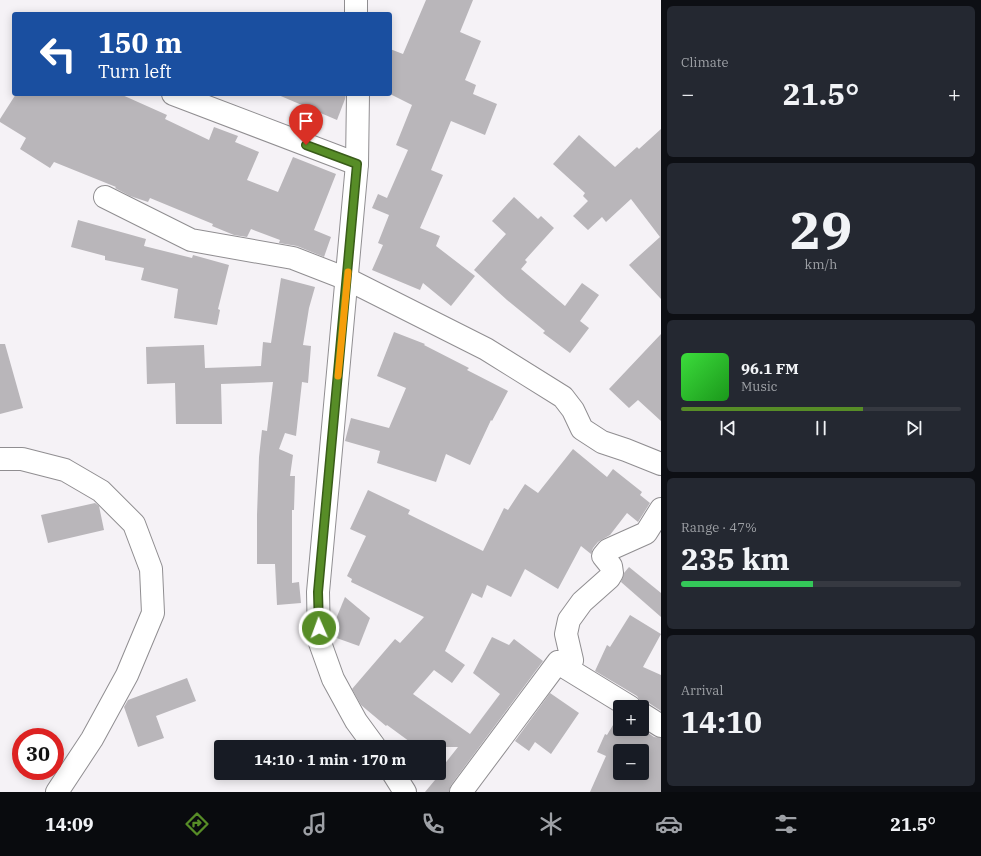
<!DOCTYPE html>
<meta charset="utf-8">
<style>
:root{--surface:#171b24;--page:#242831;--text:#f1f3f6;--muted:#9ea1a6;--line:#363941;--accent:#578d27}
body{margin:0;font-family:"IBM Plex Serif",serif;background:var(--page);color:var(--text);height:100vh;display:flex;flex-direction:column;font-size:15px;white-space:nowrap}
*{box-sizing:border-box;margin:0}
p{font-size:13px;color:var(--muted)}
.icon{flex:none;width:22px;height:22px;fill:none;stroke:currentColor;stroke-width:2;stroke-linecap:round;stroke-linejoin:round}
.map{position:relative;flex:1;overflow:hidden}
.details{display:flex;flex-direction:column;gap:6px;padding:6px;background:#0d0f14;width:320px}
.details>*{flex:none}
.hud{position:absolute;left:12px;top:12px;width:380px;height:84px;border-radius:4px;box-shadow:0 2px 10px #0003;background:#1a4fa0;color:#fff;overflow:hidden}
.buttons{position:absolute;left:613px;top:700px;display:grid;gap:8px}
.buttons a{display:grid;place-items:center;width:36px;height:36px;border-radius:4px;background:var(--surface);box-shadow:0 2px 10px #0003;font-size:20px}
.speed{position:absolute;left:12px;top:728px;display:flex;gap:8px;font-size:20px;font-weight:700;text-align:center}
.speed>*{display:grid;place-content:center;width:52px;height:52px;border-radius:50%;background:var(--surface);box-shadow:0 2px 10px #0003;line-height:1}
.speed .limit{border:6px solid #d22;background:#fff;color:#111}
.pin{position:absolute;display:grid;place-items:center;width:34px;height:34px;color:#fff;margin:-41px -17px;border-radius:50% 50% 50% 0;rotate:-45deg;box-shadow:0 0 4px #0007}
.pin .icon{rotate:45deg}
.me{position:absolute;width:44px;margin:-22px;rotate:358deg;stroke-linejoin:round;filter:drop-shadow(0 0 3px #0008)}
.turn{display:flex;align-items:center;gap:14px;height:84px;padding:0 20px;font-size:18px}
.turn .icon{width:52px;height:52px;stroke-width:2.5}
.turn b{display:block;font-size:28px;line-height:34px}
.big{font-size:30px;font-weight:700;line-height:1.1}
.details .card{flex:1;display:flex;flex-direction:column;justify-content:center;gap:6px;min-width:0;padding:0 14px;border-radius:6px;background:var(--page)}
.details .dial{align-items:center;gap:0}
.dial b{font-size:52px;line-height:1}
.song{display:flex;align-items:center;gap:12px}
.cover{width:48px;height:48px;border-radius:6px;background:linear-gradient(135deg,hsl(120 70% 55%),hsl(120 70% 35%))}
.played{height:4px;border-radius:2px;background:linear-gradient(90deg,var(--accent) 65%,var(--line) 65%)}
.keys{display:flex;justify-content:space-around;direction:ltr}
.heat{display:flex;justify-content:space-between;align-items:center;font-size:22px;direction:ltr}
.charge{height:6px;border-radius:3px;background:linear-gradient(90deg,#34c759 47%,var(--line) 0)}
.trip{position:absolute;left:214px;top:740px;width:232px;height:40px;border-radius:4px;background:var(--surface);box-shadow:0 2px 10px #0003;font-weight:700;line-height:40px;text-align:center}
.tab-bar{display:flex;height:64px;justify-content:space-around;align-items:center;background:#090b0e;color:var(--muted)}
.tab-bar .icon{width:28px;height:28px}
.tab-bar .active{color:var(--accent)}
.tab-bar b{font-size:18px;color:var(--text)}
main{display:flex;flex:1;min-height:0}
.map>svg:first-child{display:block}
.building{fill:#b9b6ba;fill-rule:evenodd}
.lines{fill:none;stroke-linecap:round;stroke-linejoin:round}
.minor-casing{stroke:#908e91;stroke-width:24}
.minor{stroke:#fff;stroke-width:22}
.route-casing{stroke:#395c19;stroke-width:10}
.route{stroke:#578d27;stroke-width:7}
.slow{stroke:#f59e0b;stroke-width:7}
</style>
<main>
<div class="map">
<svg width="661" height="792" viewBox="0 0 661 792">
<rect width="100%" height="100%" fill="#f5f2f6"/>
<g class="building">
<path d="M426 0H473L460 32 481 41 465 80 476 85 473 94 497 104 485 135 451 121 431 170 443 175 420 228 440 236 436 246 475 276 451 306 423 283 420 290 372 270 383 245 378 243 389 215 372 208 378 194 387 198 408 150 396 145 412 105 390 94V49L403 54Z"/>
<path d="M16 94H120L167 115 165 119 209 140 214 127 238 136 235 142 259 152 247 180 278 192 293 157 336 174 314 230 331 237 324 257 297 246 279 243 280 240 251 229 247 237 234 235 212 226 213 224 150 198 148 202 130 196 115 188 116 187 54 162 50 168 20 149 26 138 0 122V119Z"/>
<path d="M276 94H346L345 99 337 120Z"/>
<path d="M661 129V299L629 265 660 237 631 199 606 222 602 217 588 230 573 216 588 201 583 196 585 193 553 164 579 135 615 167 637 147 639 149Z"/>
<path d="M514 197 538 219 541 216 554 228 525 260 527 262 521 269 565 306 582 283 599 295 580 321 589 328 570 353 543 333 545 331 507 300 474 270 506 234 492 221Z"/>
<path d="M78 220 146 239 144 246 192 258 193 255 229 265 218 309 220 310 217 325 174 318 178 289 141 280 144 268 105 260V256L71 247Z"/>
<path d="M281 278 315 287 309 308 303 345 311 346 308 383 302 382 296 436 285 433 279 449 293 455 290 476H295L294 510H292V583L299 582 301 603 277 605 275 564H257V515L259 457 262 430 267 431 273 382 221 384 222 424H176L175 383 147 384 146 347 204 345 205 368 261 366 263 342 271 343Z"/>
<path d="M394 332 425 344 424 345 469 368 467 370 508 391 492 421 491 420 470 465 446 454 436 482 377 463 380 451 345 441 351 418 389 428 406 388 377 376Z"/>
<path d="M661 334V421L638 400 629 408 609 389Z"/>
<path d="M0 344H5L23 408 0 414Z"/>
<path d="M573 449 607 477 613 469 642 492 640 495 650 503 638 522 627 513 610 535 603 539 598 542 593 548 591 554 581 546 558 589 525 569 511 597 487 585 482 598 472 593 445 651 465 665 452 683 434 670 413 694 470 734 500 694 473 673 492 637 509 645 514 639 543 661 451 785 449 792H425L445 768 443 766 458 747H417L387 725 386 726 361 705 352 689 395 639 400 643 424 617 351 582 352 579 347 576 366 536 350 529 368 490 410 510 408 514 483 551 504 508 508 510 525 484 538 493Z"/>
<path d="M95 503 99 506 104 530 48 543 41 515Z"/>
<path d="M629 567 661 593V617L621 582 624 573Z"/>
<path d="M345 597 370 618 359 646 331 636V631Z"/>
<path d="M630 615 661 634 643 667 661 675V711L649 703 641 702 637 696 595 671 607 645 610 647Z"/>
<path d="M187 678 196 701 156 716 164 738 138 747 124 707 128 700Z"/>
<path d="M550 693 579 713 551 754 535 742 529 751 515 741Z"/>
<path d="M619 715 620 729H642L654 737 661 738V792H590L606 756 597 752 605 734 607 735ZM620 751H642V773H620Z"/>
</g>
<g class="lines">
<defs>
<g id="minor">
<path d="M356 0V14"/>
<path d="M173 94 357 164"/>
<path d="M358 94 357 164 318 592 319 640 333 679 356 721 375 747"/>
<path d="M105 197 191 240 293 258 347 279 486 349 563 397 573 410 582 429 602 442 626 450 661 464"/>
<path d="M0 459H22L65 470 101 491 134 524 151 569 153 613 127 675 92 739 57 792"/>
<path d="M563 666 630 707"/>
<path d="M642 714 661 726"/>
<path d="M393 773 405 792"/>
<path d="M461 792 558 662 563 666 572 660 566 634 569 620 582 602 609 578 612 573 611 566 603 556 608 550 646 533 661 509"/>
</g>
</defs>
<use href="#minor" class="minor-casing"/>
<use href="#minor" class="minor"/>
</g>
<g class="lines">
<defs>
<path id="route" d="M306 145 357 164 318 592 319 628"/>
</defs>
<use href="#route" class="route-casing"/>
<use href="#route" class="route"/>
<path class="slow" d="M338 376 348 272"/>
</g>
</svg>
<div class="buttons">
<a>+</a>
<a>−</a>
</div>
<div class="speed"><div class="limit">30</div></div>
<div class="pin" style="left:306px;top:145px;background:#d93025"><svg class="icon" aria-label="arrive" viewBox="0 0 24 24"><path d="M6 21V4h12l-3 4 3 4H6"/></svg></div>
<svg class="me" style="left:319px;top:628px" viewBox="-20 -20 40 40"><circle r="17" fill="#578d27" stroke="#fff" stroke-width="3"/><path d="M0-11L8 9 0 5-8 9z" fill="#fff"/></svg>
<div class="trip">14:10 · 1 min · 170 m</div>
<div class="hud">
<div class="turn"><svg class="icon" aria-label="left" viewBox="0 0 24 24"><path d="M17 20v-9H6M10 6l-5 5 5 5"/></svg><div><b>150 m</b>Turn left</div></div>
</div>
</div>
<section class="details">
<div class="card"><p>Climate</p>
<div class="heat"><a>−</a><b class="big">21.5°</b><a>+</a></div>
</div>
<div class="card dial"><b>29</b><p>km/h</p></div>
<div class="card">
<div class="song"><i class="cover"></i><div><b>96.1 FM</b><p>Music</p></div></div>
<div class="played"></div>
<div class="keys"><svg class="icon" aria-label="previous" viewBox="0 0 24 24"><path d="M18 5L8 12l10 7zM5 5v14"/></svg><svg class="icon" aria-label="pause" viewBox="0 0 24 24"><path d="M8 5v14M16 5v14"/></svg><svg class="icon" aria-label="next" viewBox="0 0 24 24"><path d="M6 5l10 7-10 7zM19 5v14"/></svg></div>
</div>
<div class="card"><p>Range · 47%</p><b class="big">235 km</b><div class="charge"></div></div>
<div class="card"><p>Arrival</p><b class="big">14:10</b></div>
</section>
</main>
<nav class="tab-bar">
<b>14:09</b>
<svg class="icon active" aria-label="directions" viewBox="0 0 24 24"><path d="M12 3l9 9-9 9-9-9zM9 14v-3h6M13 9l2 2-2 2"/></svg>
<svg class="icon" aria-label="music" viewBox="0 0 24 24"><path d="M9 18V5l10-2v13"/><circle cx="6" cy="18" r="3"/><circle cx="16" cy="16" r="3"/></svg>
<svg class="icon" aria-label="phone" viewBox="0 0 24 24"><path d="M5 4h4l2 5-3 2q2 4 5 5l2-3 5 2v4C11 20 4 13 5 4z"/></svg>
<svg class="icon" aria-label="climate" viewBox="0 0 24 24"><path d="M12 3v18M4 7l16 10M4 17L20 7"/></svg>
<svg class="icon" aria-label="car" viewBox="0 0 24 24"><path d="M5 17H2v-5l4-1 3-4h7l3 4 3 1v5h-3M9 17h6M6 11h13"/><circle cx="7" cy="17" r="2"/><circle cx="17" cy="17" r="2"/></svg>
<svg class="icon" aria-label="filters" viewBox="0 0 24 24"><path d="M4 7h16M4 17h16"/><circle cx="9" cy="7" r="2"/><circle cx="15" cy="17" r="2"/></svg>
<b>21.5°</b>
</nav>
